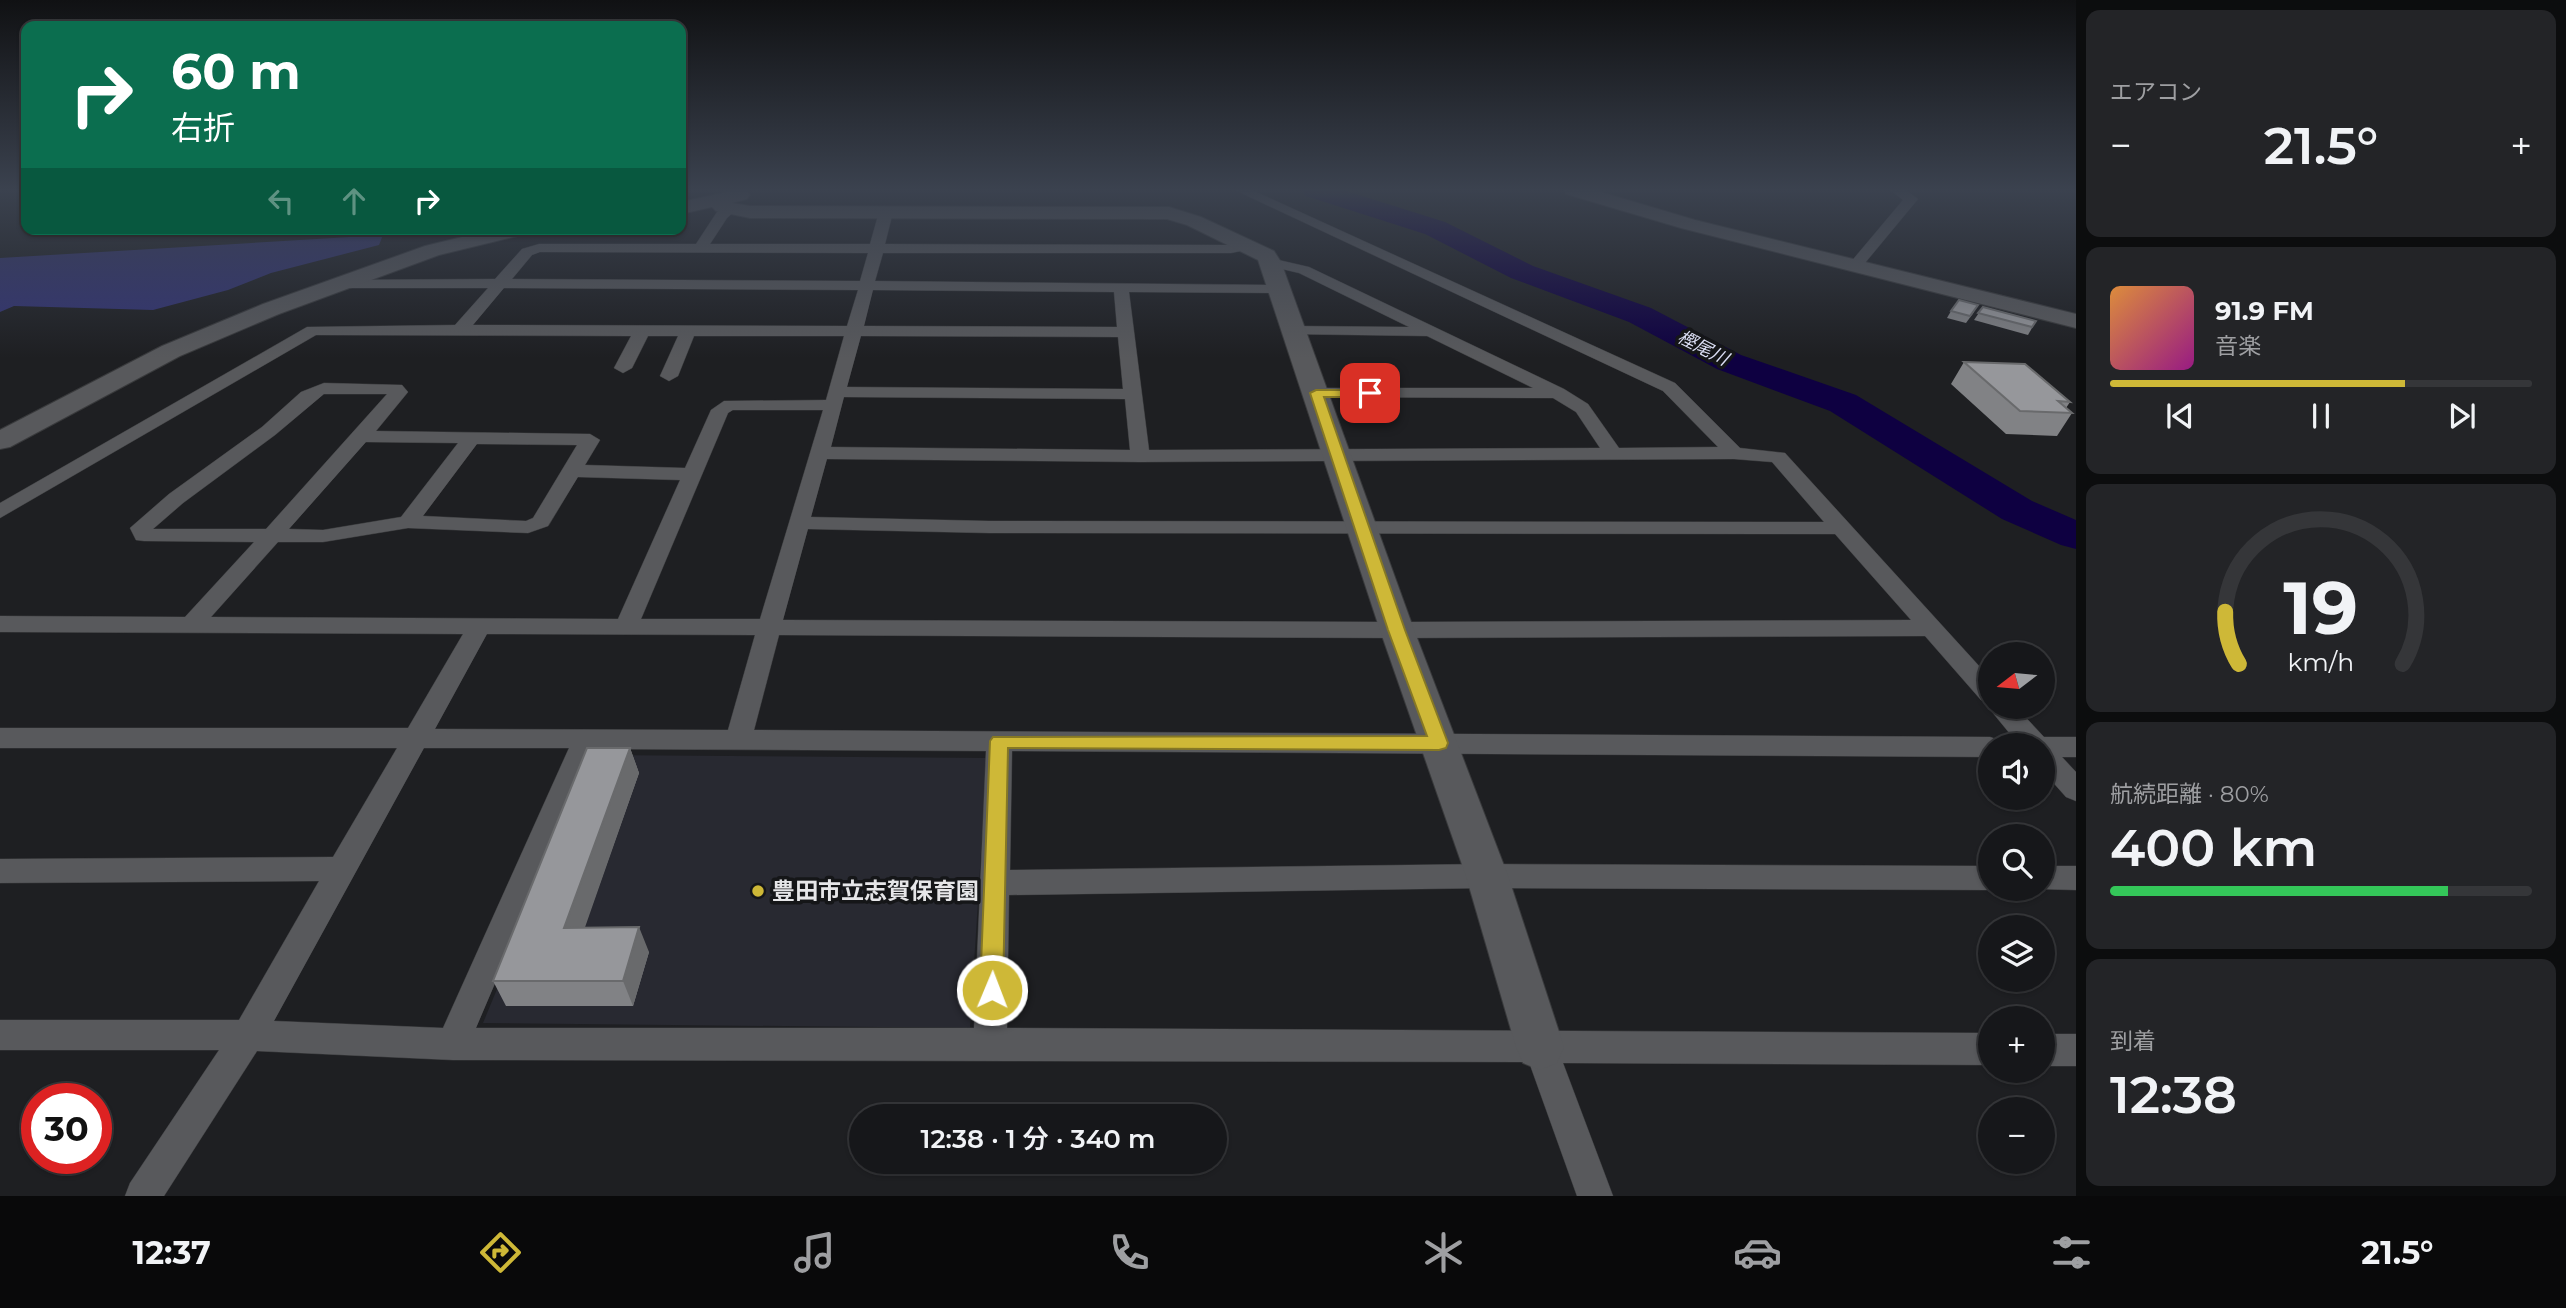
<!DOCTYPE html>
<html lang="ja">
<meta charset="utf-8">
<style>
:root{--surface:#16171a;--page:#232427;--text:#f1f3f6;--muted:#9e9fa2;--line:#353639;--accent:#ceb837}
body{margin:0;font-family:Montserrat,"Noto Sans JP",sans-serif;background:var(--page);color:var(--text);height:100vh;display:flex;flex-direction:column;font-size:26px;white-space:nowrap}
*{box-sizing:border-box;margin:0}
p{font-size:23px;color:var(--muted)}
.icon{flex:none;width:38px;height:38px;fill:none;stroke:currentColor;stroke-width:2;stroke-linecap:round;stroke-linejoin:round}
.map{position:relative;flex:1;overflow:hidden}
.drawer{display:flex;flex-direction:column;gap:10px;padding:10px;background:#0c0d0e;width:490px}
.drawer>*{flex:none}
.guide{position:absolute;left:21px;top:21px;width:665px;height:214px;border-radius:14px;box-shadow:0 2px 5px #0004,0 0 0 2px var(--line);background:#0b6e4f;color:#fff;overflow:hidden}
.needle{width:46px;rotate:254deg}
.tools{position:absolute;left:1978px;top:642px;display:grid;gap:14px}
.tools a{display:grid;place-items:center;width:77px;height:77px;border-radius:50%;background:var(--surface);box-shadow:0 2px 5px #0004,0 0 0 2px var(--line);font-size:35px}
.speed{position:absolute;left:21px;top:1083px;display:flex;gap:14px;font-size:35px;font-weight:700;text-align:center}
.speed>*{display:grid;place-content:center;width:91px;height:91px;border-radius:50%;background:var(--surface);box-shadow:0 2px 5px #0004,0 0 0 2px var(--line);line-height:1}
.speed .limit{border:10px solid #d22;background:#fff;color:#111}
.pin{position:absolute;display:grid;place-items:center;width:60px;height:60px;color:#fff;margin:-30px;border-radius:14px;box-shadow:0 4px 10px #0006}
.me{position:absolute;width:77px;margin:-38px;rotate:1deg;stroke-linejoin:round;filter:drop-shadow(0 0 5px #0008)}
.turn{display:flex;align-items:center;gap:24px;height:147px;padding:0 35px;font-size:32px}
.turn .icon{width:91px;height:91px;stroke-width:2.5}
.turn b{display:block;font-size:49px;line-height:60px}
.lanes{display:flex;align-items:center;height:66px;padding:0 35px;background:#0003;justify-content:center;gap:35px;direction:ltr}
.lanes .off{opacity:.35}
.big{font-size:52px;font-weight:600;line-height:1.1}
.drawer .card{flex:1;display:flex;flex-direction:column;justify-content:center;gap:10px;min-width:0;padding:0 24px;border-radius:14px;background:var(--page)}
.drawer .dial{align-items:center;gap:0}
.dial svg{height:182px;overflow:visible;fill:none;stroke:var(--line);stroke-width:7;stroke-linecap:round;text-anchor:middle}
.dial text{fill:var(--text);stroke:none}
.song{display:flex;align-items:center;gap:21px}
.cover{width:84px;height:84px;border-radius:10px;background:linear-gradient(135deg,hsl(30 70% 55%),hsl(310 70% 35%))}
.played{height:7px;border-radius:4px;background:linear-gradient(90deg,var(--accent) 70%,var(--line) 70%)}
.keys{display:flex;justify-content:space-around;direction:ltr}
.heat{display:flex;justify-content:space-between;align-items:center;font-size:38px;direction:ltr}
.charge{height:10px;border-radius:5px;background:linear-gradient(90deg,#34c759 80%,var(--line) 0)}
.trip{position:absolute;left:849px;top:1104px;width:378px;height:70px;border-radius:35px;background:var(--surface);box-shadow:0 2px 5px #0004,0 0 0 2px var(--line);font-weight:600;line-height:70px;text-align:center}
.tabs{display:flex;height:112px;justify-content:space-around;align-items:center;background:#09090a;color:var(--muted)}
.tabs .icon{width:49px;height:49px}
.tabs .on{color:var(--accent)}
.tabs b{font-size:32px;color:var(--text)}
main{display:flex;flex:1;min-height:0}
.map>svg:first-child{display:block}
.built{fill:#282931}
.green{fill:#333475}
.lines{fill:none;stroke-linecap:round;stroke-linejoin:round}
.river{fill:#0e0041;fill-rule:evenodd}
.street-casing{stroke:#393a3c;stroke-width:1}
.secondary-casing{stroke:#393a3c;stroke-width:2}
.street{fill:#58595c;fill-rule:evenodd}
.secondary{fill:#58595c;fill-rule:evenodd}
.wall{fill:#818285}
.shaded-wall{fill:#696a6c}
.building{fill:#96979b;stroke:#696a6c;stroke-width:2}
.route{fill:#ceb837;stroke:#867824;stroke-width:2}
.poi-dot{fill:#ceb837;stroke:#151618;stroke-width:2.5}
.labels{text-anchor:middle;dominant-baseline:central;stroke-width:7;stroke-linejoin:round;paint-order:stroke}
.far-water-label{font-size:18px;font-style:italic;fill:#daddf3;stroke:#151618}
.near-poi-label{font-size:23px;font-weight:bold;fill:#e6e6e8;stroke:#151618;text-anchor:start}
</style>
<main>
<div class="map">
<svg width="2076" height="1196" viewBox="0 0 2076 1196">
<rect width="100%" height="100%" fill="#1e1f22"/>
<path class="built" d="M594 755 987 758 970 1028 483 1023Z"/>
<path class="green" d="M383 235 379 245 271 273 228 290 153 310 14 306 0 312V258Z"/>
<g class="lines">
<path class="river" d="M1302 190H1343L1445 222 1533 266 1651 308 1741 355 1856 395 2032 501 2076 520V549L2061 545 2002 519 1830 411 1717 369 1629 322 1511 278 1425 234 1306 196Z"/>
<defs>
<g id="street">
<path d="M1235 190H1252L1675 383 1740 448 1785 453 1990 678V703L1981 700 1925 636 1397 638 779 635 754 730 1990 737 1999 740 2002 746H1990V757L1012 751 1010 870 1487 864 1990 866V889H1993L1990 890 1487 888 1009 895 1007 1028 1990 1033V1065L1563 1063 1613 1196H1577L1529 1062 453 1060 257 1051 164 1196H125L130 1183 219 1050H0V1020H239L319 881 0 883V859L333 857 397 748H0V728H408L463 634 0 632V616L185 617 254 542 144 541 136 540 130 528 169 494 262 427 301 392 324 383 402 385 408 392 376 431 590 434 600 440 585 465 685 468 711 410 724 401 826 400 844 336H694L678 376 669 381 660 376 678 336H648L632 368 623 373 614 368 631 336 316 335 0 518V503L307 327 455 325 488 288H337L332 286 329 283 332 280 495 279 522 249 539 244H696L717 212 730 205 737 209 727 218 710 244H870L879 212 886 208 893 212 885 244 1231 245 1246 242 1253 246 1251 249 1231 253H883L875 281 1284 285 1287 288 1279 293 1129 292 1149 450 1600 448 1576 412 1553 398 1310 397 1307 393 1310 389 1316 388H1533L1427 336 1288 334 1286 331 1294 326 1409 327 1299 273 1265 265 1263 262 1265 259 1270 258 1309 267 1564 389 1588 404 1619 448 1718 447 1663 391ZM540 252 868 253 860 281 512 279 532 255ZM504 288 858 290 847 326 473 325ZM873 290 1114 292 1117 327 864 326ZM861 336 1118 337 1123 389 847 387ZM324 394H387L266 529H153L183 503 275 435ZM844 397 1125 399 1130 450 831 447ZM733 410H823L760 619H641L728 413ZM366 442 458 443 401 517 323 530 289 529ZM477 444 577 445 533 518 526 521 423 516ZM827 459 1140 462 1734 459 1772 462 1824 522 989 521 811 517ZM578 477 680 480 618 619 211 617 278 542H323L408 528 528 533 548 526ZM808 529 989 533 1835 534 1911 620 1397 622 783 620ZM487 634 755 635 728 730 435 729ZM424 748H569L443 1028 274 1021ZM595 749 986 751 974 1028H476Z"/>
<path d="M1890 190H1906L1918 199 1860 269H1850L1848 266 1850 263 1903 200Z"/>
<path d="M1990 705V707H2016L2044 737H2076V757H2062L2076 772V801L2066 797 2042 770V746H2020L1988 707Z"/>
<path d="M2042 866H2076V890L2039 889H2042Z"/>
<rect x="2042" y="1034" width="34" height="32"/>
</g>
<g id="secondary">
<path d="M736 190 747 191 750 195 747 199 732 203 750 206 1169 207 1201 217 1274 251 1281 262 1414 630 1508 876 1564 1047 1557 1063 1540 1070 1523 1063 1516 1047 1466 876 1380 630 1258 260 1187 225 1167 219 750 218 716 211 712 207 681 214V202Z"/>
<path d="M1564 190H1594L1695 220 2076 314V328L1681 228 1566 194Z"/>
<path d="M495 229H533L530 233 439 255 279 314 180 356 10 447 0 449V430L162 346 263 304 425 246Z"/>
</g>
</defs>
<use href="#street" class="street-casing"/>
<use href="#secondary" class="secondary-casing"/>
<use href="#street" class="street"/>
<use href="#secondary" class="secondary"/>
</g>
<g class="wall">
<path d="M1983 307 2036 321 2028 335 1974 320Z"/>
<path d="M1951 311 1974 312 1966 323 1947 318Z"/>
<path d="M1964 362 2070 402 2066 408 2072 413 2057 436 2006 434 1951 384Z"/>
<path d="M630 748 639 773 584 928 649 952 633 1006H506L493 981Z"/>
</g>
<g class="shaded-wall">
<path d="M630 748 639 773 576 953 564 928Z"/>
<path d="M639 927 649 952 633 1006 623 981Z"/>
</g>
<g class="building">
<path d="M1959 300 1978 305 1970 316 1951 311Z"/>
<path d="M1983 307 2036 321 2032 327 1978 313Z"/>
<path d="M1964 362 2025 364 2070 402 2058 401 2072 413 2020 411Z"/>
<path d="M587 748H630L564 928 639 927 623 981H493Z"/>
</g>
<linearGradient id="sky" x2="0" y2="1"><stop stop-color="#101113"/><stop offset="0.53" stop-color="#3b424f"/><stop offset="1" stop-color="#3b424f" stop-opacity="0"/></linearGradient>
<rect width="2076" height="358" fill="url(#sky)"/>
<path class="route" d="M1316 390H1370L1376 393 1370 397H1324L1405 630 1448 743 1446 748 1439 750 1008 748 1003 990 999 998 992 1001 984 998 980 990 990 741 993 737 1427 736 1388 630 1310 393Z"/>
<circle class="poi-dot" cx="758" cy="891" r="7"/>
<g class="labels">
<g class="far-water-label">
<text transform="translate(1703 348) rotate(27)">樫尾川</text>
</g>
<g class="near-poi-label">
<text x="772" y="891">豊田市立志賀保育園</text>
</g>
</g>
</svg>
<div class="tools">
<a><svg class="needle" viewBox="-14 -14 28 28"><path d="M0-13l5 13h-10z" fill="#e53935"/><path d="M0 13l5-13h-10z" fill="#9e9fa2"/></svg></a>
<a><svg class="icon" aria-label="sound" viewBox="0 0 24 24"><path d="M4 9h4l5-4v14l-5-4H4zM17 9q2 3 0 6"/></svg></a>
<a><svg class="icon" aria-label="search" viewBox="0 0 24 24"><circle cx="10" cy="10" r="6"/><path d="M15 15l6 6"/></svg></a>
<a><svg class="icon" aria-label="layers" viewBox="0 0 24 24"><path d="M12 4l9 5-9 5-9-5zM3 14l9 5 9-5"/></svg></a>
<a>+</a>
<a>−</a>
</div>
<div class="speed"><div class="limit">30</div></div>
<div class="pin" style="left:1370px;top:393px;background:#d93025"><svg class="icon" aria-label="arrive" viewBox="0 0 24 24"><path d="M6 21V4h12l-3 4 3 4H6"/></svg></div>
<svg class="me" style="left:992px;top:990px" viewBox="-20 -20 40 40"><circle r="17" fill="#ceb837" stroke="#fff" stroke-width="3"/><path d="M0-11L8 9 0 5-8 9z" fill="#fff"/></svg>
<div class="trip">12:38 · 1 分 · 340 m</div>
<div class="guide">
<div class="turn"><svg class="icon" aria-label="right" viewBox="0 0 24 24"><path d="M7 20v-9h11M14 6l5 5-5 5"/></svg><div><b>60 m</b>右折</div></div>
<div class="lanes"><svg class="icon off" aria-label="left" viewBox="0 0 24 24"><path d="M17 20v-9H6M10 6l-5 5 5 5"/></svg><svg class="icon off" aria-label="ahead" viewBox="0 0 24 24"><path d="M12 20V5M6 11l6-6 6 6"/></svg><svg class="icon" aria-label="right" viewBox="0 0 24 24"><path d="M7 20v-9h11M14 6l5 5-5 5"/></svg></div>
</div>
</div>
<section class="drawer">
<div class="card"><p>エアコン</p>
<div class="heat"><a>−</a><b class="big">21.5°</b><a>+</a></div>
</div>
<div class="card">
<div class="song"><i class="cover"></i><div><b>91.9 FM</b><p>音楽</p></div></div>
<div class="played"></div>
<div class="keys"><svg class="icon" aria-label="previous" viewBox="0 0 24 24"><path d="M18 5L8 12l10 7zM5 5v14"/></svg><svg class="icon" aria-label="pause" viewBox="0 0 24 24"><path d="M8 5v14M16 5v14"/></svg><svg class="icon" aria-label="next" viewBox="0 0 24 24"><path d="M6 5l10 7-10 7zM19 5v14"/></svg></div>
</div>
<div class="card dial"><svg viewBox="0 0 100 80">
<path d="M14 69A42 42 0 1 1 86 69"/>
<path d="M14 69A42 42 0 0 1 8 46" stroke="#ceb837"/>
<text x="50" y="56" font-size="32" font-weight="700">19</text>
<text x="50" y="72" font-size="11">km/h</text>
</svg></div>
<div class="card"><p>航続距離 · 80%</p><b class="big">400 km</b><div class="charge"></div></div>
<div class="card"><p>到着</p><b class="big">12:38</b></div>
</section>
</main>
<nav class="tabs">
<b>12:37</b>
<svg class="icon on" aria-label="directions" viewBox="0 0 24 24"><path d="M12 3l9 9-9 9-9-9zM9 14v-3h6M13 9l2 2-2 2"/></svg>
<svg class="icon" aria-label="music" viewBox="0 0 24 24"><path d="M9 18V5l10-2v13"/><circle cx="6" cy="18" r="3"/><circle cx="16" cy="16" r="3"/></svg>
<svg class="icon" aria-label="phone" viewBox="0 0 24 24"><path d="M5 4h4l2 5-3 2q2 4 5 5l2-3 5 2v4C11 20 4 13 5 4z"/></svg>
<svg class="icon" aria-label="climate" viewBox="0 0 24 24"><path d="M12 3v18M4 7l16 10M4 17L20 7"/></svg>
<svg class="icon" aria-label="car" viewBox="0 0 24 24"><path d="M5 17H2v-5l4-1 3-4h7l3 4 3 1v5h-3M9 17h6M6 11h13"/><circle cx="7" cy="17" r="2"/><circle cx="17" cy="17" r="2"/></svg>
<svg class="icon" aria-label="filters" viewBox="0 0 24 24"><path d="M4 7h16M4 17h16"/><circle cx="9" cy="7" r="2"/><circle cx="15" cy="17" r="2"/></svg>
<b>21.5°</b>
</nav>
